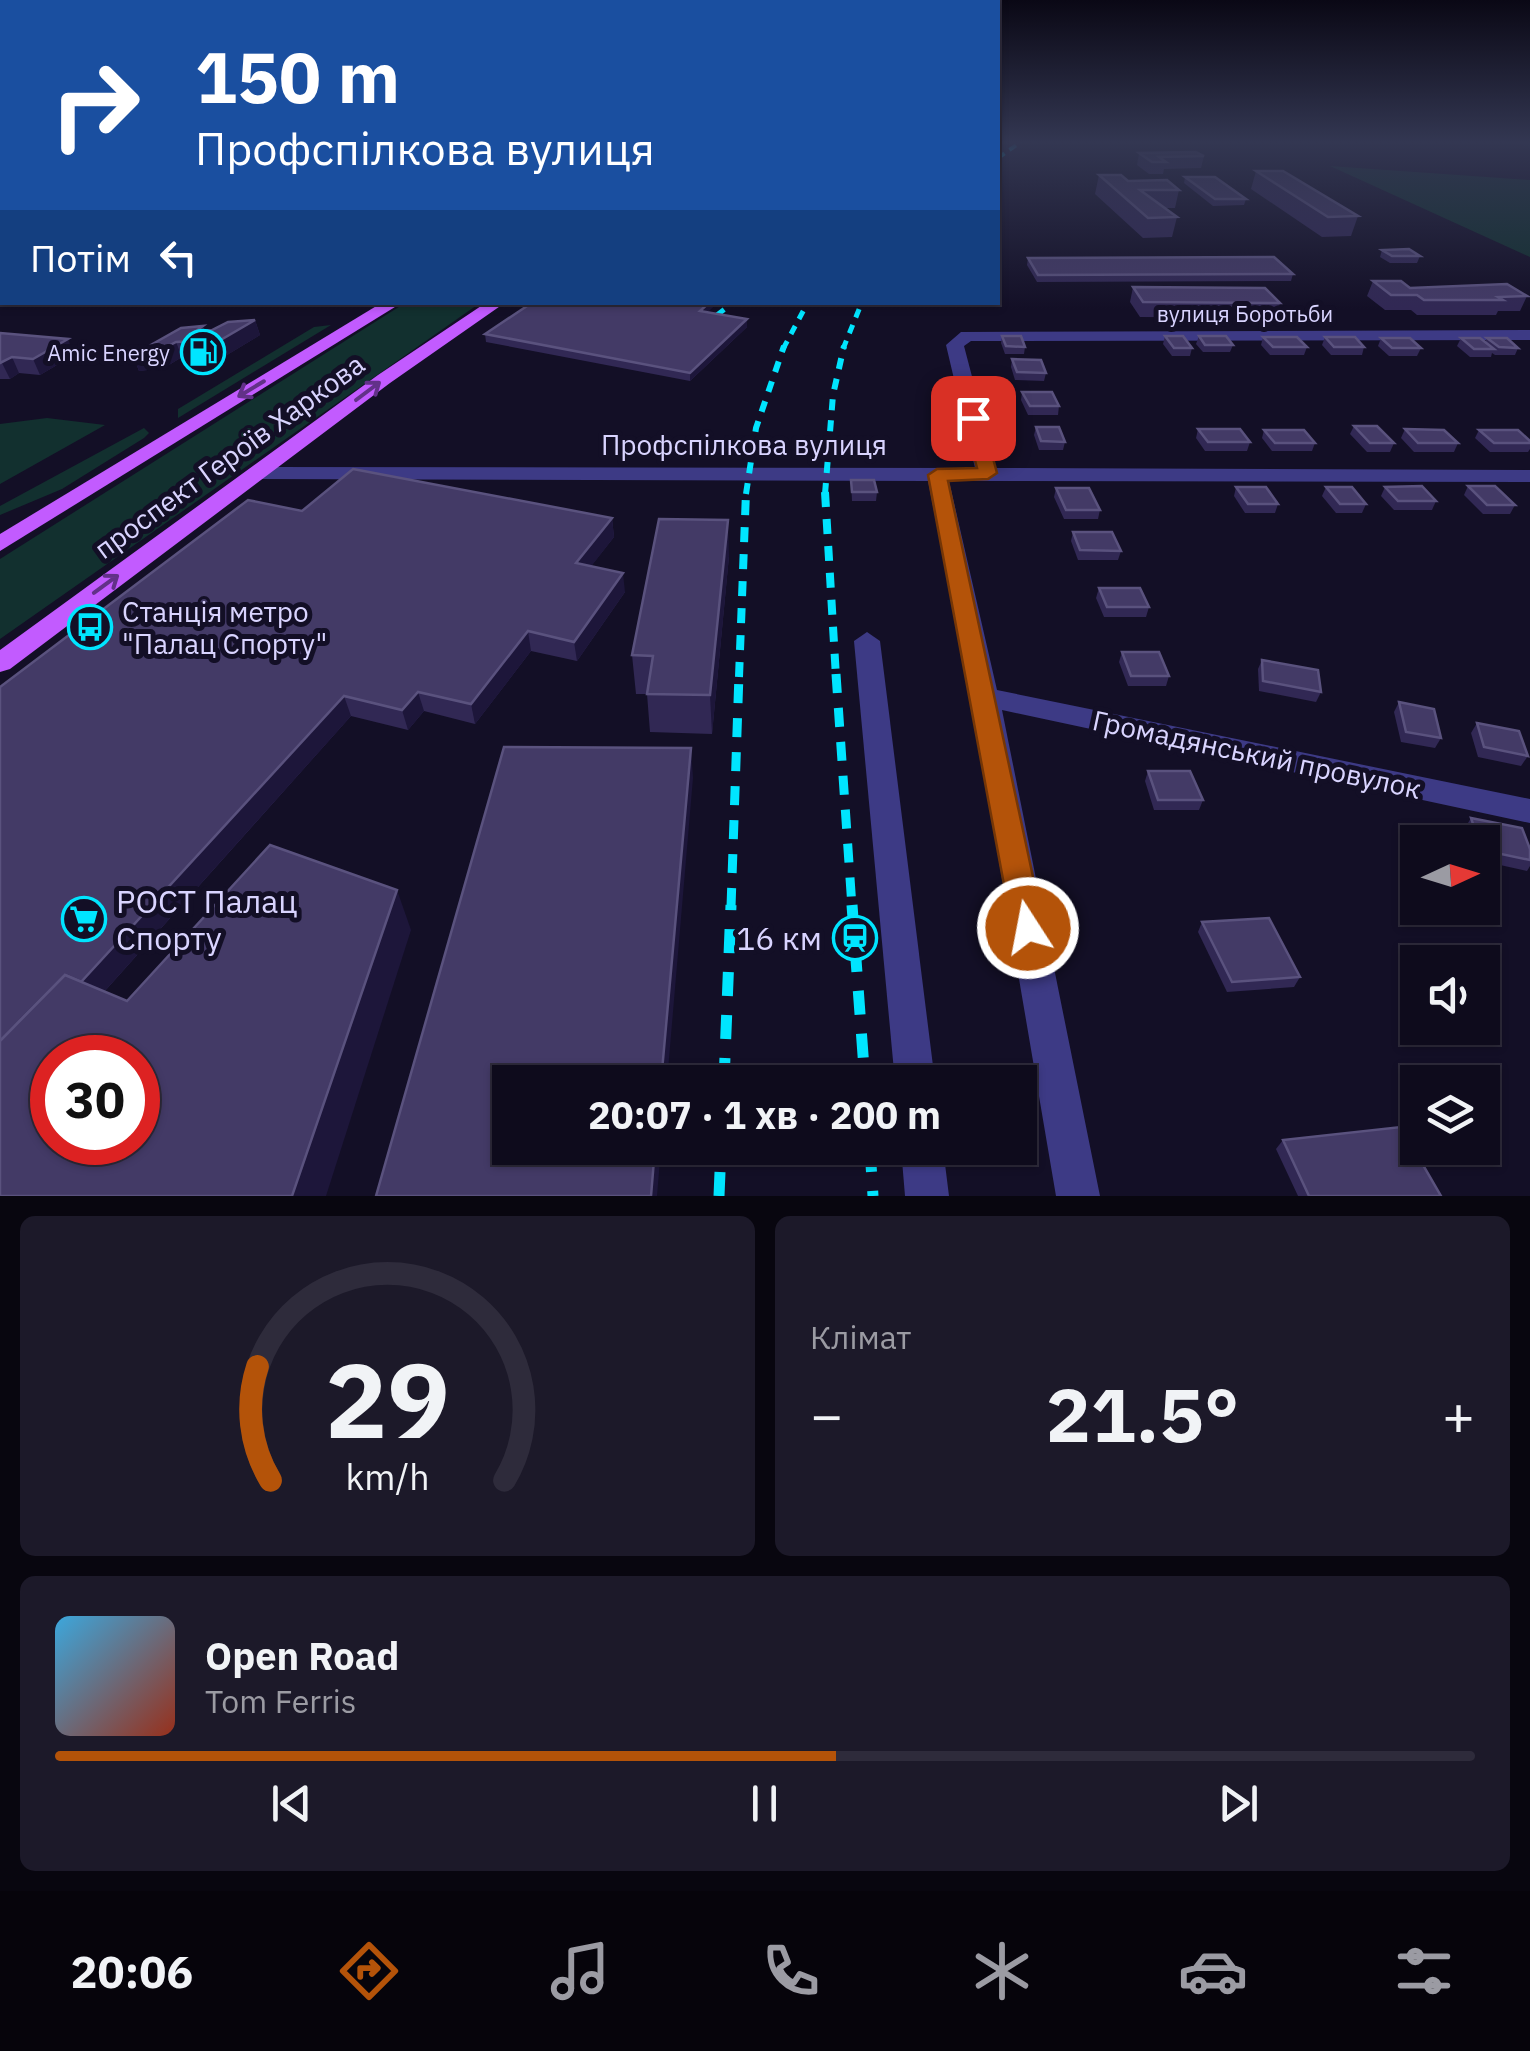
<!DOCTYPE html>
<html lang="uk">
<meta charset="utf-8">
<style>
:root{--surface:#0e0b1c;--page:#1c1929;--text:#f1f3f6;--muted:#9b9ba3;--line:#2e2b3b;--accent:#b45309}
body{margin:0;font-family:"IBM Plex Sans",sans-serif;background:var(--page);color:var(--text);height:100vh;display:flex;flex-direction:column;font-size:38px;white-space:nowrap}
*{box-sizing:border-box;margin:0}
p{font-size:32px;color:var(--muted)}
.icon{flex:none;width:55px;height:55px;fill:none;stroke:currentColor;stroke-width:2;stroke-linecap:round;stroke-linejoin:round}
.map{position:relative;height:1196px;overflow:hidden}
.panel{display:flex;flex-direction:column;gap:20px;padding:20px;background:#08060f;flex:1}
.panel>*{flex:none}
.guide{position:absolute;left:0px;top:0px;width:1000px;height:305px;box-shadow:0 2px 8px #0004,0 0 0 2px var(--line);background:#1a4fa0;color:#fff;overflow:hidden}
.needle{width:65px;rotate:86deg}
.buttons{position:absolute;left:1400px;top:825px;display:grid;gap:20px}
.buttons a{display:grid;place-items:center;width:100px;height:100px;border-radius:0px;background:var(--surface);box-shadow:0 2px 8px #0004,0 0 0 2px var(--line);font-size:50px}
.speed{position:absolute;left:30px;top:1035px;display:flex;gap:20px;font-size:50px;font-weight:700;text-align:center}
.speed>*{display:grid;place-content:center;width:130px;height:130px;border-radius:50%;background:var(--surface);box-shadow:0 2px 8px #0004,0 0 0 2px var(--line);line-height:1}
.speed .limit{border:15px solid #d22;background:#fff;color:#111}
.pin{position:absolute;display:grid;place-items:center;width:85px;height:85px;color:#fff;margin:-42px;border-radius:20px;box-shadow:0 5px 15px #0006}
.me{position:absolute;width:110px;margin:-55px;rotate:349deg;stroke-linejoin:round;filter:drop-shadow(0 0 8px #0008)}
.turn{display:flex;align-items:center;gap:35px;height:210px;padding:0 30px;font-size:45px}
.turn .icon{width:130px;height:130px;stroke-width:2.5}
.turn b{display:block;font-size:70px;line-height:85px}
.then{display:flex;align-items:center;height:95px;padding:0 30px;background:#0003;gap:20px;font-size:38px}
.big{font-size:75px;font-weight:700;line-height:1.1}
.panel .widget{flex:1;display:flex;flex-direction:column;justify-content:center;gap:15px;min-width:0;padding:0 35px;border-radius:15px;background:var(--page)}
.panel .dial{align-items:center;gap:0}
.dial svg{height:260px;overflow:visible;fill:none;stroke:var(--line);stroke-width:7;stroke-linecap:round;text-anchor:middle}
.dial text{fill:var(--text);stroke:none}
.song{display:flex;align-items:center;gap:30px}
.cover{width:120px;height:120px;border-radius:15px;background:linear-gradient(135deg,hsl(200 70% 55%),hsl(10 70% 35%))}
.played{height:10px;border-radius:5px;background:linear-gradient(90deg,var(--accent) 55%,var(--line) 55%)}
.keys{display:flex;justify-content:space-around;direction:ltr}
.heat{display:flex;justify-content:space-between;align-items:center;font-size:55px;direction:ltr}
.panel .tiles{flex:1;display:grid;gap:20px;grid-template-columns:1fr 1fr}
.widget:last-child{grid-column:span 2}
.trip{position:absolute;left:492px;top:1065px;width:545px;height:100px;border-radius:0px;background:var(--surface);box-shadow:0 2px 8px #0004,0 0 0 2px var(--line);font-weight:700;line-height:100px;text-align:center}
.tabs{display:flex;height:160px;justify-content:space-around;align-items:center;background:#06040b;color:var(--muted)}
.tabs .icon{width:70px;height:70px}
.tabs .on{color:var(--accent)}
.tabs b{font-size:45px;color:var(--text)}
.map>svg:first-child{display:block}
.green{fill:#12302f}
.lines{fill:none;stroke-linecap:round;stroke-linejoin:round}
.stream{stroke:#0c2248;stroke-width:4}
.minor{fill:#3d3a85;fill-rule:evenodd}
.major{fill:#c25bff;fill-rule:evenodd}
.rail-far5{stroke:#00e5ff;stroke-width:4;stroke-dasharray:8 6;stroke-linecap:butt}
.rail-far4{stroke:#00e5ff;stroke-width:5;stroke-dasharray:9 8;stroke-linecap:butt}
.rail-far3{stroke:#00e5ff;stroke-width:6;stroke-dasharray:11 10;stroke-linecap:butt}
.rail-far2{stroke:#00e5ff;stroke-width:8;stroke-dasharray:15 12;stroke-linecap:butt}
.rail-far1{stroke:#00e5ff;stroke-width:9;stroke-dasharray:19 15;stroke-linecap:butt}
.rail{stroke:#00e5ff;stroke-width:11;stroke-dasharray:24 19;stroke-linecap:butt}
.wall{fill:#312854}
.shaded-wall{fill:#1d163a}
.building{fill:#433a66;stroke:#5a527e;stroke-width:2.5;fill-rule:evenodd}
.oneway{stroke:#623188}
.route{fill:#b45309;stroke:#753606;stroke-width:2.5}
.labels{text-anchor:middle;dominant-baseline:central;stroke-width:10;stroke-linejoin:round;paint-order:stroke}
.far-street-label{font-size:22px;fill:#d9d4ff;stroke:#130f26}
.far-poi-label{font-size:22px;fill:#d9d4ff;stroke:#130f26;text-anchor:end}
.street-label{font-size:28px;fill:#d9d4ff;stroke:#130f26}
.poi-label{font-size:28px;fill:#d9d4ff;stroke:#130f26;text-anchor:start}
.near-poi-label{font-size:32px;fill:#d9d4ff;stroke:#130f26;text-anchor:start}
</style>
<div class="map">
<svg width="1530" height="1196" viewBox="0 0 1530 1196">
<rect width="100%" height="100%" fill="#130f26"/>
<g class="green">
<path d="M1330 166 1530 180V257Z"/>
<path d="M405 303H480L0 639V559Z"/>
<path d="M331 325 178 418V409L314 327Z"/>
<path d="M47 418 105 425 0 484V424Z"/>
<path d="M144 428 149 433 144 438 62 489 0 515V506Z"/>
</g>
<g class="lines">
<path class="stream" d="M1510 141 1530 144"/>
<g class="minor">
<path d="M1530 330V340L971 341 964 346 996 468 1530 470V482L949 481 997 690 1530 799V823L1002 710 1100 1196H1056L971 697 928 481 258 479 247 473 258 467 975 468 946 345 961 332Z"/>
<path d="M867 632 880 641 935 1082H895L854 641Z"/>
<path d="M901 1148H943L949 1196H905Z"/>
</g>
<g class="major">
<path d="M383 302H403L0 551V534Z"/>
<path d="M487 302H506L390 383 10 669 0 672V650L378 375Z"/>
</g>
<path class="rail-far5" d="M998 158 1022 141"/>
<g class="rail-far4">
<path d="M717 315 734 302"/>
<path d="M783 349 808 302"/>
<path d="M843 349 862 302"/>
</g>
<g class="rail-far3">
<path d="M746 494 756 428 784 346"/>
<path d="M825 494 833 395 844 346"/>
</g>
<g class="rail-far2">
<path d="M825 492 836 677"/>
<path d="M739 677 746 492"/>
</g>
<g class="rail-far1">
<path d="M836 674 852 907"/>
<path d="M731 907 739 674"/>
</g>
<g class="rail">
<path d="M852 905 865 1082"/>
<path d="M724 1082 731 905"/>
<path d="M870 1148 873 1196"/>
<path d="M719 1196 721 1148"/>
</g>
</g>
<g class="wall">
<rect x="0" y="141" width="2" height="32"/>
<path d="M1139 153 1204 156 1201 168 1164 169 1163 174H1149L1137 165Z"/>
<path d="M1256 171 1358 216 1351 236 1322 237 1251 189Z"/>
<path d="M1099 175 1179 190 1175 208H1165L1177 217 1172 237 1143 238 1095 194Z"/>
<path d="M1185 177 1246 199 1244 205 1213 206 1184 183Z"/>
<path d="M1382 250 1420 256 1417 263H1390L1380 257Z"/>
<path d="M1028 258 1293 274 1291 281 1037 282 1027 265Z"/>
<path d="M1373 281 1410 288 1527 296 1520 311H1498L1496 315H1417L1411 310H1385L1367 296Z"/>
<path d="M1133 287 1280 303 1276 318 1140 317 1130 302Z"/>
<path d="M707 313 747 319V327L690 381 486 342 485 334Z"/>
<path d="M255 320 260 335 217 361 187 364 185 357H182L164 368 139 371 133 355 205 331Z"/>
<path d="M0 333 74 355 40 375 19 373 10 379H0Z"/>
<path d="M1002 336 1025 347 1024 354H1005L1001 343Z"/>
<path d="M1165 336 1192 348 1190 356H1172L1163 344Z"/>
<path d="M1199 336 1233 345 1230 352H1203L1196 344Z"/>
<path d="M1263 337 1307 347 1304 355H1270L1261 345Z"/>
<path d="M1325 337 1364 347 1362 355H1331L1322 345Z"/>
<path d="M1381 338 1421 348 1417 356H1389L1378 346Z"/>
<path d="M1461 338 1485 342 1487 338 1518 348 1515 355H1495L1492 353 1491 357H1470L1457 346Z"/>
<path d="M1012 359 1046 373 1044 381 1015 380 1011 367Z"/>
<path d="M1022 392 1059 406 1058 415H1028L1021 400Z"/>
<path d="M1354 426 1394 443 1390 452H1367L1350 434Z"/>
<path d="M1036 427 1065 442 1063 450H1039L1034 435Z"/>
<path d="M1198 429 1250 442 1247 451H1205L1196 438Z"/>
<path d="M1405 429 1458 443 1454 452H1414L1401 438Z"/>
<path d="M1264 430 1315 443 1312 451H1272L1262 438Z"/>
<path d="M1479 430 1530 441V449L1528 452H1490L1475 438Z"/>
<path d="M851 480 877 492 876 501H852Z"/>
<path d="M1468 486 1515 505 1510 514H1483L1464 495Z"/>
<path d="M1236 487 1278 504 1275 513H1245L1234 496Z"/>
<path d="M1326 487 1366 504 1362 513H1336L1322 496Z"/>
<path d="M1385 487 1436 501 1432 510H1394L1381 496Z"/>
<path d="M1056 488 1100 510 1098 519H1064L1054 497Z"/>
<path d="M302 511 612 518 614 537 591 566 625 592 577 661 531 651 475 724 424 711 408 730 351 716 104 992 127 1001 411 930 0 1196Z"/>
<path d="M1073 532 1121 551 1118 560H1078L1071 541Z"/>
<path d="M729 556 712 734 650 732 647 694H636L632 655Z"/>
<path d="M1099 588 1149 607 1146 617H1104L1096 598Z"/>
<path d="M1122 652 1169 676 1166 686H1128L1119 662Z"/>
<path d="M1262 660 1321 692 1316 702 1259 691 1258 669Z"/>
<path d="M1399 702 1441 738 1435 748 1401 742 1394 712Z"/>
<path d="M1477 723 1528 756 1521 766 1478 757 1471 733Z"/>
<path d="M1148 771 1203 800 1199 810H1154L1145 781Z"/>
<path d="M1471 818 1530 849V866L1527 871 1482 861V842H1469L1465 828Z"/>
<path d="M1202 922 1300 977 1294 987 1227 992 1198 932Z"/>
<path d="M1283 1140 1441 1196H1298L1276 1149Z"/>
</g>
<g class="shaded-wall">
<path d="M2 205V220L0 222V206Z"/>
<path d="M710 302H719L700 319V311Z"/>
<path d="M747 319V327L690 381V373Z"/>
<path d="M255 320 260 335 217 361 187 364 182 349 201 346 196 331 203 326 209 342Z"/>
<path d="M68 339 74 355 40 375 33 359Z"/>
<path d="M176 342 182 357 164 368 139 371 133 355Z"/>
<path d="M12 357 19 373 10 379 2 363Z"/>
<path d="M612 518 614 537 579 582 576 563Z"/>
<path d="M728 520 729 556 712 734 710 695Z"/>
<path d="M623 573 625 592 577 661 574 642Z"/>
<path d="M528 631 531 651 475 724 471 704Z"/>
<path d="M418 692 424 711 408 730 402 710Z"/>
<path d="M344 696 351 716 0 1108V1069Z"/>
<path d="M691 748 693 778 667 1082H661Z"/>
<path d="M397 890 411 930 326 1196H292Z"/>
<path d="M655 1148H661L657 1196H651Z"/>
</g>
<g class="building">
<path d="M1196 152 1204 156 1159 157 1166 162H1152L1139 153Z"/>
<path d="M1256 171H1283L1358 216 1328 217Z"/>
<path d="M1099 175H1121L1128 181 1167 180 1179 190H1140L1177 217 1148 218Z"/>
<path d="M1185 177H1215L1246 199H1215Z"/>
<path d="M1409 249 1420 256H1392L1382 250Z"/>
<path d="M1274 257 1293 274 1038 275 1028 258Z"/>
<path d="M1373 281H1401L1410 288 1507 284 1527 296 1498 297 1503 300H1424L1417 295H1391Z"/>
<path d="M1133 287 1265 288 1280 303 1143 302Z"/>
<path d="M533 302H710L700 311 747 319 690 373 485 334Z"/>
<path d="M255 320 212 345 182 349 193 341 176 342 157 352 133 355 181 328 203 326 196 331 212 330 228 322Z"/>
<path d="M0 333 68 339 33 359 12 357 0 363Z"/>
<path d="M1002 336H1021L1025 347 1006 346Z"/>
<path d="M1165 336H1183L1192 348H1174Z"/>
<path d="M1199 336H1226L1233 345H1205Z"/>
<path d="M1263 337H1297L1307 347H1273Z"/>
<path d="M1325 337H1355L1364 347H1334Z"/>
<path d="M1381 338H1410L1421 348H1392Z"/>
<path d="M1461 338H1480L1494 349H1474Z"/>
<path d="M1487 338H1507L1518 348 1499 347Z"/>
<path d="M1012 359 1041 360 1046 373 1017 372Z"/>
<path d="M1022 392H1052L1059 406H1030Z"/>
<path d="M1354 426H1377L1394 443H1370Z"/>
<path d="M1036 427H1059L1065 442 1041 441Z"/>
<path d="M1198 429H1240L1250 442H1208Z"/>
<path d="M1405 429 1444 430 1458 443H1418Z"/>
<path d="M1264 430H1304L1315 443H1275Z"/>
<path d="M1479 430H1518L1530 441V443H1494Z"/>
<path d="M353 469 612 518 576 563 623 573 574 642 528 631 471 704 418 692 402 710 344 696 81 982 65 975 0 1041V687L248 500 302 511Z"/>
<path d="M851 480H874L877 492H852Z"/>
<path d="M1422 486 1436 501H1398L1385 487Z"/>
<path d="M1468 486H1495L1515 505H1487Z"/>
<path d="M1236 487H1266L1278 504H1248Z"/>
<path d="M1326 487H1352L1366 504H1340Z"/>
<path d="M1056 488H1089L1100 510H1066Z"/>
<path d="M659 519 728 520 710 695 647 694 653 656 632 655Z"/>
<path d="M1073 532H1112L1121 551 1080 550Z"/>
<path d="M1099 588H1140L1149 607H1107Z"/>
<path d="M1122 652H1159L1169 676H1131Z"/>
<path d="M1262 660 1318 670 1321 692 1263 681Z"/>
<path d="M1399 702 1434 709 1441 738 1406 732Z"/>
<path d="M1477 723 1519 731 1528 756 1484 747Z"/>
<path d="M504 747 691 748 661 1082H510V1148H655L651 1196H376Z"/>
<path d="M1148 771H1190L1203 800H1158Z"/>
<path d="M1471 818 1522 828 1530 849V860L1482 850V842H1479Z"/>
<path d="M270 845 397 890 292 1196H0V1041L65 975 127 1001ZM52 1058H138V1142H52Z"/>
<path d="M1269 918 1300 977 1232 982 1202 922Z"/>
<path d="M1401 1127 1441 1196H1309L1283 1140Z"/>
</g>
<defs><path id="oneway-shaft" d="M-6 0H5M1.5-3L5.5 0L1.5 3" fill="none" stroke-width="1.6" stroke-linecap="round" stroke-linejoin="round" transform="scale(2.5)"/></defs>
<g class="oneway">
<use href="#oneway-shaft" transform="translate(251 389) rotate(149)"/>
<use href="#oneway-shaft" transform="translate(368 391) rotate(-37)"/>
<use href="#oneway-shaft" transform="translate(106 584) rotate(-36)"/>
</g>
<linearGradient id="sky" x2="0" y2="1"><stop stop-color="#0a0815"/><stop offset="0.46" stop-color="#333752"/><stop offset="1" stop-color="#333752" stop-opacity="0"/></linearGradient>
<rect width="1530" height="309" fill="url(#sky)"/>
<path class="route" d="M973 413 982 418 997 473 988 479 948 481 1044 928 1039 937 1028 941 1016 937 1012 928 928 475 937 469 977 468 964 418Z"/>
<defs>
<symbol id="fuel-ring" viewBox="-11 -11 22 22"><circle r="9.5" fill="#130f26" stroke="#00e5ff" stroke-width="1.5"/><path d="M-5.5-6h7V0h2V4h1.3V-2.5L3-4.5l.8-.8L6-3V5H2.5V1h-1V6h-7ZM-4.2-4.7v3.2H.2V-4.7Z" fill="#00e5ff"/></symbol>
<symbol id="bus-ring" viewBox="-11 -11 22 22"><circle r="9.5" fill="#130f26" stroke="#00e5ff" stroke-width="1.5"/><path d="M-5-6H5V4H4V6H2V4H-2V6H-4V4H-5ZM-3.5-4V0h7V-4ZM-3.5 1.2v1.5H-2V1.2ZM2 1.2v1.5H3.5V1.2Z" fill="#00e5ff"/></symbol>
<symbol id="supermarket-ring" viewBox="-11 -11 22 22"><circle r="9.5" fill="#130f26" stroke="#00e5ff" stroke-width="1.5"/><path d="M-6-5.5h2.5l.6 2H6L4.5 2H-2.5L-4.4-4H-6ZM-1.5 3.2a1.3 1.3 0 1 0 .1 0ZM3 3.2a1.3 1.3 0 1 0 .1 0Z" fill="#00e5ff"/></symbol>
<symbol id="station-ring" viewBox="-11 -11 22 22"><circle r="9.5" fill="#130f26" stroke="#00e5ff" stroke-width="1.5"/><path d="M-3-6H3Q5-6 5-4V2Q5 4 3 4L4.5 6H3L1.5 4h-3L-3 6H-4.5L-3 4Q-5 4-5 2V-4Q-5-6-3-6ZM-3.5-4v3h7v-3ZM-3.5 1v1.5H-2V1ZM2 1v1.5H3.5V1Z" fill="#00e5ff"/></symbol>
</defs>
<g fill-rule="evenodd">
<use href="#fuel-ring" x="178" y="327" width="50" height="50"/>
<use href="#bus-ring" x="65" y="602" width="50" height="50"/>
<use href="#supermarket-ring" x="59" y="894" width="50" height="50"/>
<use href="#station-ring" x="830" y="913" width="50" height="50"/>
</g>
<g class="labels">
<g class="far-street-label">
<text x="1245" y="313">вулиця Боротьби</text>
</g>
<g class="far-poi-label">
<text x="170" y="352">Amic Energy</text>
</g>
<g class="street-label">
<text x="744" y="444">Профспілкова вулиця</text>
<text transform="translate(229 456) rotate(-36)">проспект Героїв Харкова</text>
<text transform="translate(1257 754) rotate(12)">Громадянський провулок</text>
</g>
<g class="poi-label">
<text x="122" y="611">Станція метро<tspan x="122" dy="32">"Палац Спорту"</tspan></text>
</g>
<g class="near-poi-label">
<text x="116" y="901">РОСТ Палац<tspan x="116" dy="37">Спорту</tspan></text>
<text x="822" y="938" text-anchor="end">16 км</text>
</g>
</g>
</svg>
<div class="buttons">
<a><svg class="needle" viewBox="-14 -14 28 28"><path d="M0-13l5 13h-10z" fill="#e53935"/><path d="M0 13l5-13h-10z" fill="#9b9ba3"/></svg></a>
<a><svg class="icon" aria-label="sound" viewBox="0 0 24 24"><path d="M4 9h4l5-4v14l-5-4H4zM17 9q2 3 0 6"/></svg></a>
<a><svg class="icon" aria-label="layers" viewBox="0 0 24 24"><path d="M12 4l9 5-9 5-9-5zM3 14l9 5 9-5"/></svg></a>
</div>
<div class="speed"><div class="limit">30</div></div>
<div class="pin" style="left:973px;top:418px;background:#d93025"><svg class="icon" aria-label="arrive" viewBox="0 0 24 24"><path d="M6 21V4h12l-3 4 3 4H6"/></svg></div>
<svg class="me" style="left:1028px;top:928px" viewBox="-20 -20 40 40"><circle r="17" fill="#b45309" stroke="#fff" stroke-width="3"/><path d="M0-11L8 9 0 5-8 9z" fill="#fff"/></svg>
<div class="trip">20:07 · 1 хв · 200 m</div>
<div class="guide">
<div class="turn"><svg class="icon" aria-label="right" viewBox="0 0 24 24"><path d="M7 20v-9h11M14 6l5 5-5 5"/></svg><div><b>150 m</b>Профспілкова вулиця</div></div>
<div class="then">Потім<svg class="icon" aria-label="left" viewBox="0 0 24 24"><path d="M17 20v-9H6M10 6l-5 5 5 5"/></svg></div>
</div>
</div>
<section class="panel">
<div class="tiles">
<div class="widget dial"><svg viewBox="0 0 100 80">
<path d="M14 69A42 42 0 1 1 86 69"/>
<path d="M14 69A42 42 0 0 1 10 34" stroke="#b45309"/>
<text x="50" y="56" font-size="32" font-weight="700">29</text>
<text x="50" y="72" font-size="11">km/h</text>
</svg></div>
<div class="widget"><p>Клімат</p>
<div class="heat"><a>−</a><b class="big">21.5°</b><a>+</a></div>
</div>
<div class="widget">
<div class="song"><i class="cover"></i><div><b>Open Road</b><p>Tom Ferris</p></div></div>
<div class="played"></div>
<div class="keys"><svg class="icon" aria-label="previous" viewBox="0 0 24 24"><path d="M18 5L8 12l10 7zM5 5v14"/></svg><svg class="icon" aria-label="pause" viewBox="0 0 24 24"><path d="M8 5v14M16 5v14"/></svg><svg class="icon" aria-label="next" viewBox="0 0 24 24"><path d="M6 5l10 7-10 7zM19 5v14"/></svg></div>
</div>
</div>
</section>
<nav class="tabs">
<b>20:06</b>
<svg class="icon on" aria-label="directions" viewBox="0 0 24 24"><path d="M12 3l9 9-9 9-9-9zM9 14v-3h6M13 9l2 2-2 2"/></svg>
<svg class="icon" aria-label="music" viewBox="0 0 24 24"><path d="M9 18V5l10-2v13"/><circle cx="6" cy="18" r="3"/><circle cx="16" cy="16" r="3"/></svg>
<svg class="icon" aria-label="phone" viewBox="0 0 24 24"><path d="M5 4h4l2 5-3 2q2 4 5 5l2-3 5 2v4C11 20 4 13 5 4z"/></svg>
<svg class="icon" aria-label="climate" viewBox="0 0 24 24"><path d="M12 3v18M4 7l16 10M4 17L20 7"/></svg>
<svg class="icon" aria-label="car" viewBox="0 0 24 24"><path d="M5 17H2v-5l4-1 3-4h7l3 4 3 1v5h-3M9 17h6M6 11h13"/><circle cx="7" cy="17" r="2"/><circle cx="17" cy="17" r="2"/></svg>
<svg class="icon" aria-label="filters" viewBox="0 0 24 24"><path d="M4 7h16M4 17h16"/><circle cx="9" cy="7" r="2"/><circle cx="15" cy="17" r="2"/></svg>
</nav>
